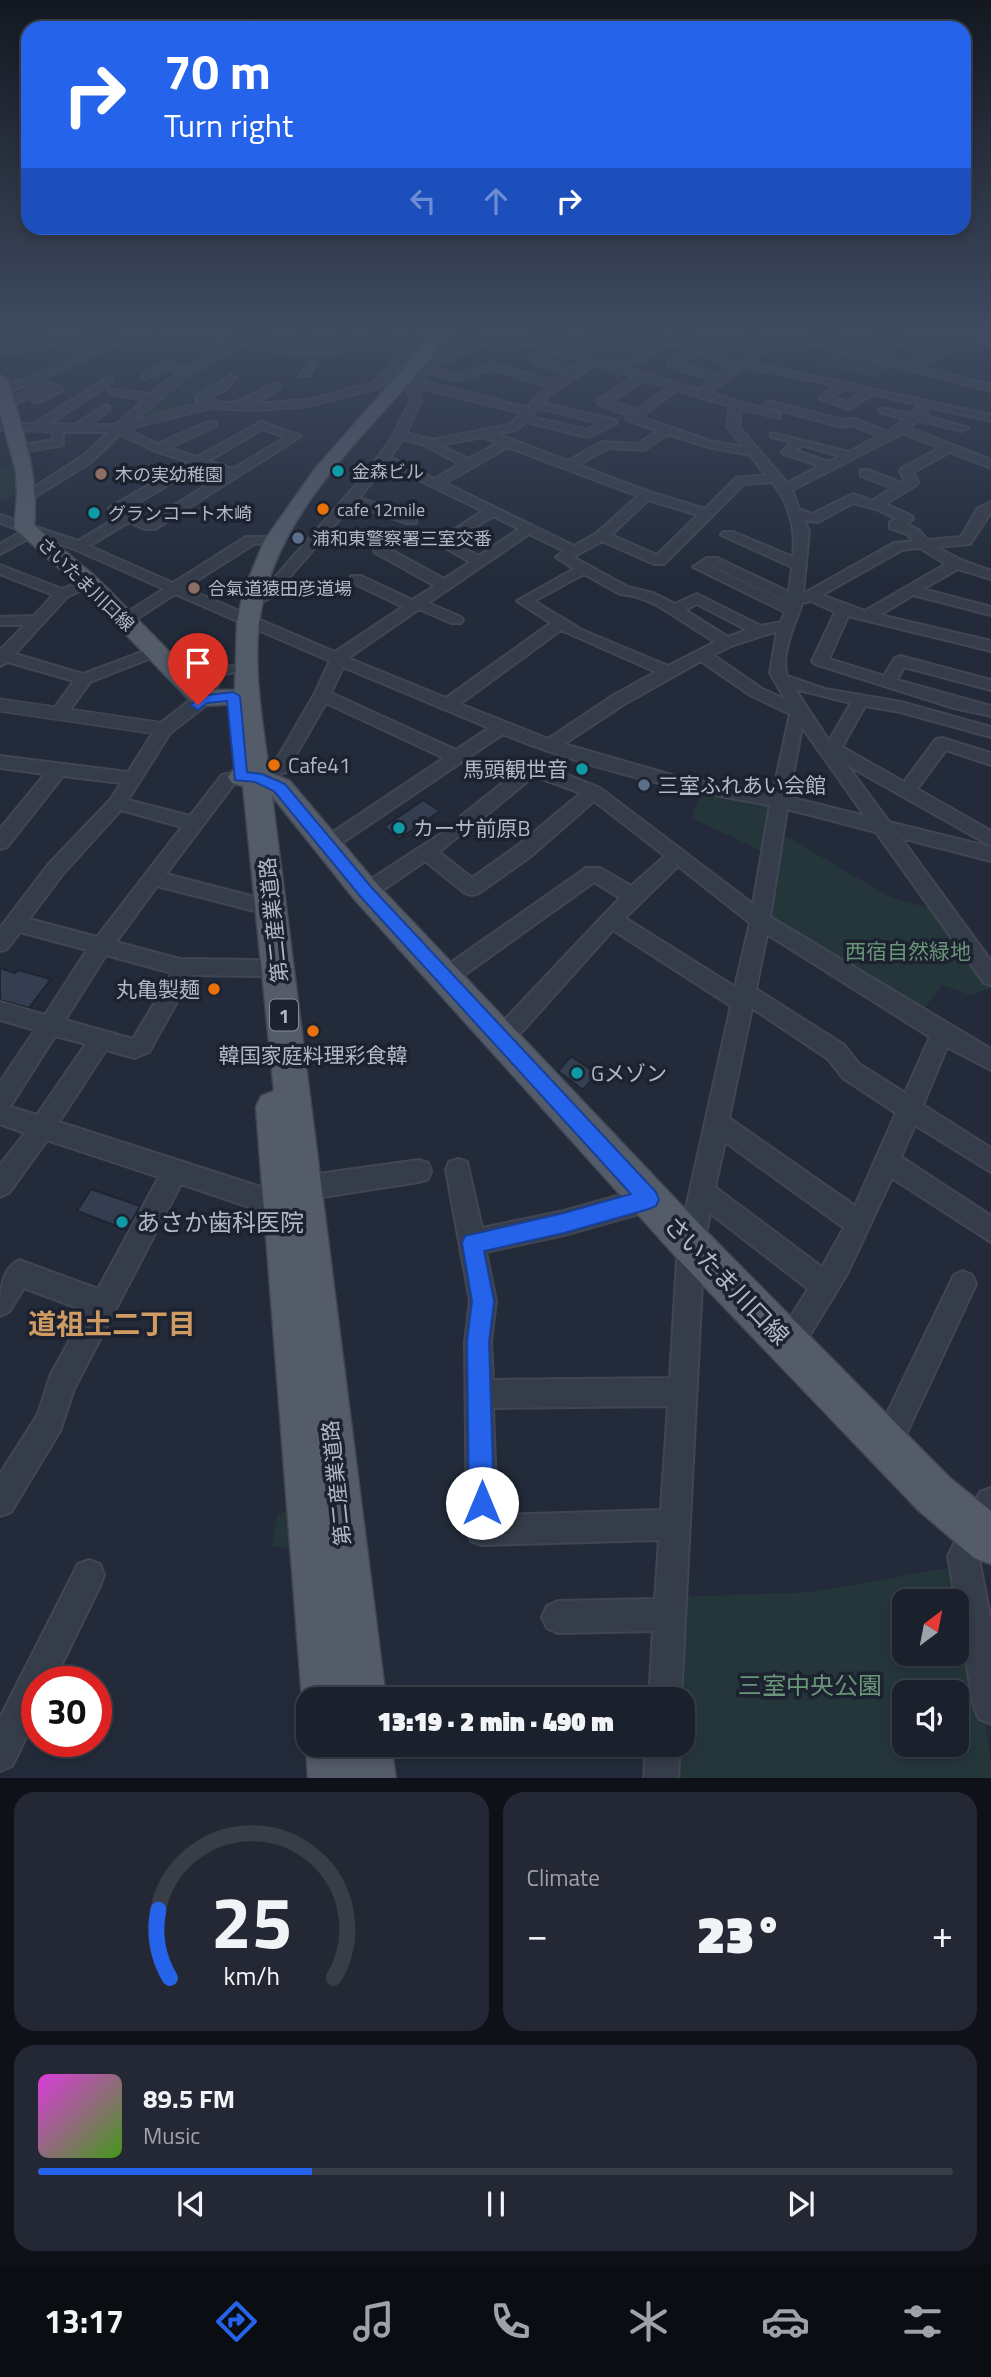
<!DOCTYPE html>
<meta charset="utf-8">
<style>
:root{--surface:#1a202c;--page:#232834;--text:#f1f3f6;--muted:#9fa3a9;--line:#383e48;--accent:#2563eb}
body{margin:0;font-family:"Titillium Web","Noto Sans JP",sans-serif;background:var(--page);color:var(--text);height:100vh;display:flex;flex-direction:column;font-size:26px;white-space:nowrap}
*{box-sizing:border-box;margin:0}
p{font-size:23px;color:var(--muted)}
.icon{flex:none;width:38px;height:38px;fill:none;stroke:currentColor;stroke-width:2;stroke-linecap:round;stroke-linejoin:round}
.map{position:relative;height:1778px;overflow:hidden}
.side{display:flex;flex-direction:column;gap:14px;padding:14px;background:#0e1218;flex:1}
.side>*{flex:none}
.hud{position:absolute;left:21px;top:21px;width:950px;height:214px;border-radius:21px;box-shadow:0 4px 10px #0003,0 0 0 2px var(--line);background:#2563eb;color:#fff;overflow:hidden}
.needle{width:46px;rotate:32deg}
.fabs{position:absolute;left:892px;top:1589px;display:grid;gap:14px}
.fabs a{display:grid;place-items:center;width:77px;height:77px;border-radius:14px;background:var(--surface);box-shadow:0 4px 10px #0003,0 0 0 2px var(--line);font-size:35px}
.speed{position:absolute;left:21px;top:1666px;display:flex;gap:14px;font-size:35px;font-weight:700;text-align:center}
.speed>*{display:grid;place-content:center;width:91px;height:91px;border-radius:50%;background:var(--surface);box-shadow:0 4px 10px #0003,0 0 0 2px var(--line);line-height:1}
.speed .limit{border:10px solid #d22;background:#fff;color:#111}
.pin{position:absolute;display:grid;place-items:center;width:60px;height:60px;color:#fff;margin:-72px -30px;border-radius:50% 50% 50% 0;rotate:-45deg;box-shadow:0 0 7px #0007}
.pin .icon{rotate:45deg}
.me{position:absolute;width:77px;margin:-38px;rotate:0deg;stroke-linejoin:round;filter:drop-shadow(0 0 5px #0008)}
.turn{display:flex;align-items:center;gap:24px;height:147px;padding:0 28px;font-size:32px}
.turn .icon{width:91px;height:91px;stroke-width:2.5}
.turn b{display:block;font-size:49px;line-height:60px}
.lanes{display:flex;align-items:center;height:66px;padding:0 28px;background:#0003;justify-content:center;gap:35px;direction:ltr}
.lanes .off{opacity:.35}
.big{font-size:52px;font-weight:800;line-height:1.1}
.side .widget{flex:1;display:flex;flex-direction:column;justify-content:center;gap:10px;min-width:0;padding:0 24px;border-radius:21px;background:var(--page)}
.side .dial{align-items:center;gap:0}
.dial svg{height:182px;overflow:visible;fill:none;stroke:var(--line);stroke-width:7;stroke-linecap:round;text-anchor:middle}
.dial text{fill:var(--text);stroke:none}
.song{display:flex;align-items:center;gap:21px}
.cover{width:84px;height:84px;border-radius:10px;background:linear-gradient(135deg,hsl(300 70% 55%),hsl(100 70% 35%))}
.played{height:7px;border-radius:4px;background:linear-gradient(90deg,var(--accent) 30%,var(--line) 30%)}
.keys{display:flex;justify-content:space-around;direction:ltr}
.heat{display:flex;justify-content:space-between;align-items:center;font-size:38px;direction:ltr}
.side .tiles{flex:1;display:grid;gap:14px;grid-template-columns:1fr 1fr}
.widget:last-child{grid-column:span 2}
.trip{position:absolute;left:296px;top:1687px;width:399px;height:70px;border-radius:21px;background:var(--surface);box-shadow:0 4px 10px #0003,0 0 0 2px var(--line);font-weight:800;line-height:70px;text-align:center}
.menu{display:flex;height:112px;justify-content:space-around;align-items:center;background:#0a0d12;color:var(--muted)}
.menu .icon{width:49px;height:49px}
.menu .active{color:var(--accent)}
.menu b{font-size:32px;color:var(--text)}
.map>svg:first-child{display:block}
.green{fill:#25363b;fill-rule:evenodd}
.building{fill:#353e50;stroke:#1e2431;stroke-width:2}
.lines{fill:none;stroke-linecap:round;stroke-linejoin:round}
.minor-casing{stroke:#404653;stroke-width:4}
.tertiary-casing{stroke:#404653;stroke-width:3}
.primary-casing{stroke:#404653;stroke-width:3}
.minor{fill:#363d4a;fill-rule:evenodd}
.tertiary{fill:#363d4a;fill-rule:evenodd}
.primary{fill:#545c6a;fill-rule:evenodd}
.route{fill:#2563eb;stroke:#184099;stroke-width:2}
.culture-dot{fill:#0f9aa8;stroke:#1c222f;stroke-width:2.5}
.education-dot{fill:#8d6e63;stroke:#1c222f;stroke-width:2.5}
.food-dot{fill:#e8710a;stroke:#1c222f;stroke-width:2.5}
.service-dot{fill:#5c6f8a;stroke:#1c222f;stroke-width:2.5}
.labels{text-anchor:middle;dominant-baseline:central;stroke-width:7;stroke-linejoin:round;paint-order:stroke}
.far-poi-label{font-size:18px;fill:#b2b8c6;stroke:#1c222f;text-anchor:start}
.far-street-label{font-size:18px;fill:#b2b8c6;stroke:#1c222f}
.shield{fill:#1c222f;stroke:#858b99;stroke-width:2}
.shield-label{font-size:19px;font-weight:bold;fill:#b2b8c6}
.poi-label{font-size:21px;fill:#b2b8c6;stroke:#1c222f;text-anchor:start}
.street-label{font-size:21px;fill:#b2b8c6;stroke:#1c222f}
.park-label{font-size:21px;fill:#699678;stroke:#1c222f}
.near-poi-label{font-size:24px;fill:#b2b8c6;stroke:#1c222f;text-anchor:start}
.near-street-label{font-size:24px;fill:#b2b8c6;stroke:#1c222f}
.near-park-label{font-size:24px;fill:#699678;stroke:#1c222f}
.near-neighbourhood-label{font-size:28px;font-weight:bold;fill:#cf9b63;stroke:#1c222f}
</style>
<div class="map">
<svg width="991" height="1779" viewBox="0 0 991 1779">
<rect width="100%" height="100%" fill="#232b3a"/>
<g class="green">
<path d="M835 350 894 366 878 378 819 365Z"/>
<path d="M192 376 220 383V387C190 402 160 417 127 425L156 397 166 398Z"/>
<path d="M18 463 24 493 0 501V468Z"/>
<path d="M701 791 772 803 764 852 692 818Z"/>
<path d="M780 833 890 897 938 911 991 981V988L970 995 942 985 920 1014 765 919Z"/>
<path d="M288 1511 290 1550 272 1546 278 1514Z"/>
<path d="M959 1566 991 1760V1778L671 1779 674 1745H682V1699H676L677 1597 814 1592ZM905 1601H957V1654H905ZM905 1692H957V1745H905Z"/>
</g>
<g class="building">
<path d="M395 331 416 334 398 343 382 341Z"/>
<path d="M308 358H324L311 379H294Z"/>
<path d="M423 800 440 811 399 839 384 827Z"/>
<path d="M0 968 15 973 18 970 51 979 29 1008 0 1000Z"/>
<path d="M571 1056 597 1074 583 1090 558 1071Z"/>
<path d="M91 1189 140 1206 127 1230 77 1211Z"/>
</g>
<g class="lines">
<defs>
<g id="minor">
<path d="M65 329H77L48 348 0 354V348L41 343Z"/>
<path d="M136 329H149L40 380 62 387V391L37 403 32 400 33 398 49 390 11 405 2 403 37 386 30 384 4 393 0 392V388L51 369Z"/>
<path d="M151 329H174L269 344 284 332 279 329H296L279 346 329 349 330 346 312 329H323L340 345 337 354 333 355H298L242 346 192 372 134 421 202 403 196 401V397L231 375 236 378C233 383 228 385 225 390L209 398C235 413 253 391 276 383L280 384V388L255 404 308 400 373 383 424 329H434L381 387 308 406 258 410 209 408 127 429 157 444 208 422H216V426L168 448 197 457 261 422 301 436 155 529H145L129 522 89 546 173 583 246 537H266V543L254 544 185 588 335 652 403 607 351 582V576H361L412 600 435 586 374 552V546H384L444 579 470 562 435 542 483 511 386 464 359 498 416 517V523H406L353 504 273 596 252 608 245 604 270 583 364 476 390 441 411 401 406 387 420 367 412 366V362H426L491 334 479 329H494L552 346 570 335H576V339L561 349 618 366 671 336 737 363 757 347 704 335 696 333V329H708L761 342 772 330 785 329 783 331 867 353 922 329H941L991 339V345L963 339 955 350 917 366 991 385V391L778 336 751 363 991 415V421L930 407 923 415 968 428 962 431 917 420 909 428 991 460V468L950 452 913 472 918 482 916 485 885 504 912 516 913 519 906 524 919 530 927 540 961 537 977 509 991 502V512L970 544 936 547 959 559 991 571V579L958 569 923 589 991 607V615L913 595 880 615 991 641V651L848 616 829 659 884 676 895 658 900 656 991 680V690L904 667 897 680 991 706V716L954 708 815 664 812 661 835 612 811 601 802 603C795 626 780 652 787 676L825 689 901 702 991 727V737L900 712 865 706 842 747 904 782 936 739 942 738 991 753V765L946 750 917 789 991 831V846L847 765 889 822 991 847V861L901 838 991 961V985L984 983 876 832 787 809 770 917 991 1049V1070L947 1047 923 1105 991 1148V1172L915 1125 901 1157 991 1216V1242L892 1178 847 1274 799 1353 789 1357 779 1353 775 1343 808 1289 710 1213 704 1244 681 1699H649L653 1631 558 1633 547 1628 542 1617 547 1606 558 1601 655 1599 659 1540 482 1545 471 1541 467 1530 465 1342 470 1301 446 1170 449 1162 458 1159 467 1162 482 1228 564 1211 649 1187 658 1191 661 1199 658 1207 649 1211 564 1235 486 1252 496 1301 491 1342 493 1380 670 1378 678 1244 731 1006 613 930 510 1045 502 1047 494 1045 491 1038 494 1031 620 898 594 882 453 983 446 985 439 983 436 977 439 971 586 868H600L631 886 665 856 594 801 531 856 479 893 472 895 465 893 425 861 373 897 366 899 359 897 356 892 359 887 456 824 462 826 465 831 439 852 472 878 517 846 581 793 534 776 473 826H461L458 821 461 816 524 766 548 767 600 788 753 904 770 805C679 790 588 769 503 734L327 853 320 851 318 846 320 841 444 758 326 703 286 772 256 782 248 778 246 781 234 784 166 874 262 899 265 904 262 909 255 911 157 886 116 942 180 959 262 960 269 962 272 968 269 974 262 976 192 975 149 1052 135 1058 106 1050 59 1122 267 1189 282 1186 291 1190 294 1198 291 1206 267 1213 181 1184 74 1389 60 1431 11 1512 0 1516V1474L38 1414 51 1374 86 1311 24 1288 9 1312 0 1316C0 1294 0 1270 19 1260L98 1289 159 1177 47 1140 9 1193 0 1197V1165L25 1133 0 1124V1082L35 1030 0 1020V1002L45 1015 87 950 20 932 7 949 0 951V928L48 865 111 799 121 783 63 776 7 847 0 849V829L45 774 0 768V756L128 772 158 725 193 698 213 667 238 666 241 669 238 672 223 674 209 703 170 733 128 800 190 816 222 775 240 771 248 775 250 772 274 764 314 695 330 661 175 594 130 623H120L118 620 120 617 164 589 74 549 35 535 0 554V544L23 531 0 523V515L78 541 123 514H133L149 521 225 474 200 466 119 514H109V508L189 462 153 450 120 434 91 462 31 499 27 500 21 496 83 456 109 432H63V445L17 453 13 451V447L53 440 52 431 0 430V424H34L107 378 111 379V383L49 424 75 425 105 405 109 406V410L89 425H116L144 400 109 393V389L150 394 180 371 168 368 146 379 142 378V374L167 362 187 367 230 344ZM931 333 954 337 947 346 906 363 877 355ZM501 337 545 350 532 358V362L568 373 555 381 490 363 459 375 432 367ZM672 343 689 350 669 362V366L713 380 699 390 627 368ZM554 353 584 362 575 368 544 359ZM697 354 730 367 719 375 681 363ZM594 365 635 377 598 400V404L629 415 626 418 628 420 658 431 638 444 602 442 568 461 497 434 516 430 526 422 588 437 616 424V420L543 403 550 394ZM744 367 835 385 819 398 849 409 873 394 920 405 911 414 880 408V412L905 419 888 432 855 419 842 420 769 401 759 408 709 393ZM491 369 548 386 527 408 421 381 427 372 459 381ZM645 380 668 387 636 410 611 401ZM417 387 522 413 509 425 432 440 406 433 421 401ZM846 388 863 392 848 402 832 397ZM677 390 730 406 727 427 743 447 710 441 640 417ZM538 408 601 423 587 430 531 417ZM771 408 843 427 851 425 879 436 849 452 771 433V437L792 442 782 452 784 454 820 466 787 483 739 427 741 409 780 418V414L769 410ZM262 429 286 437 233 469 208 461ZM903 433 940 448 902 468 900 471 905 481 902 483 869 470H861V476L893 488 872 501 853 494 812 514 799 509 792 490ZM668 434 704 446 750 455 766 475 736 478 705 509 650 492 578 465 608 448 644 450ZM483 437 498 443 469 459 439 445ZM403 439 422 444 460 464 435 479 390 457ZM802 445 840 456 829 462 796 451ZM508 447 638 496 597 533 574 546 445 483ZM772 482C790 504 796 530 793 557L733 532H723L721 535 792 567 789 592 717 558H707L693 567 785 612 781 622 761 626 697 594 675 604 653 593 628 587 573 557 602 541 654 564H664L744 484ZM648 500 698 515 657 555 611 535ZM853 503 876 509 897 519 890 522V528L907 534 914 541 894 543 803 594 809 531 804 520 818 522ZM493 516 519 529 479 556 452 542ZM529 534 564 551 556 557 574 569 517 601 551 623 446 698 348 658 419 609 451 623H461L463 620 461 617 428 603ZM920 548 946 564 865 611 822 595 902 550ZM712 566 788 602V603L711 567ZM584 574 620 594 634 596 657 605 715 642 668 666 582 630 534 601ZM697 604 747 630 728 637 685 610ZM561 630 656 672 614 695 548 739 460 704ZM777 631 770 673 785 699 762 689 713 655 731 646ZM701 661 750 695 790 714 773 793 682 778 564 744 626 703ZM343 667 489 728 456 750 331 693ZM795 689 851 703 829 741ZM802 727 865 816 789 797ZM121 810 182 827 97 937 29 919 62 875ZM678 866 750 923 735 987 625 918ZM767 934 930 1037 905 1093 859 1064 844 1045 756 989ZM106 955 172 973 133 1039 65 1020ZM752 1008 828 1059 843 1078 896 1113 855 1206 729 1118ZM55 1036 86 1044 37 1115 10 1107ZM725 1142 844 1228 822 1267 715 1187ZM668 1406 661 1510 497 1515 493 1408Z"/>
<path d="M358 329H369L361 334 358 333Z"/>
<path d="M839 329H871L857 336Z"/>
<path d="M0 565 62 589 89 579 96 583 67 597 15 654 83 674 149 649H159L162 652 159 655 90 682 64 718H52L50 714 74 681 8 662 0 666V650L25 625H0V617L34 616 53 595 0 574Z"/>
<path d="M419 1160 428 1163 431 1171 428 1179 419 1182 303 1200 294 1196 291 1188 294 1180 303 1176Z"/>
<path d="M963 1271 972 1275 976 1284 896 1456 886 1460 876 1456 872 1446 876 1436 954 1275Z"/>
<path d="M991 1488V1542L979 1559 991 1621V1724L979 1719 974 1707 948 1556 980 1492Z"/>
<path d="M89 1560 100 1564 104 1575 100 1586 53 1682H37V1715L12 1766 0 1771V1718L78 1564Z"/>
<path d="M646 1745H680L678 1779H644Z"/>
</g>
<path id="tertiary" d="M0 699 164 723 171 725 174 729 171 733 164 735 0 711Z"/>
<g id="primary">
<path d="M438 329H453C385 422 275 501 259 623 253 672 263 724 269 772L290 781 377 884 705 1230 950 1478 991 1511V1564L974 1558 918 1510 677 1258 355 900 272 796 386 1699H308V1712L302 1699 256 1107 261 1096 274 1091 243 786 232 783 228 777 232 771 242 768 236 704 201 706 192 703 81 588 14 528 17 496 16 472 0 412V375L8 380C22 430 39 472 34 525L97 578 207 690H235L237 622 243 593 264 541 314 470Z"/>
<path d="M308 1740V1745H391L396 1779H308L306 1745Z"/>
</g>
</defs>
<use href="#minor" class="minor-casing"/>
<use href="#tertiary" class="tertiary-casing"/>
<use href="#primary" class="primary-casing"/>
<use href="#minor" class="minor"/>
<use href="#tertiary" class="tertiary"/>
<use href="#primary" class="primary"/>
</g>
<linearGradient id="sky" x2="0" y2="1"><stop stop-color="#131820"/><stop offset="0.57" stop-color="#3f4a60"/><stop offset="1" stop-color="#3f4a60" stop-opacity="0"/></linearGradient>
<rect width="991" height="578" fill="url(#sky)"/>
<path class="route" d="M233 692 240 696 247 772 262 774 285 784 372 888 656 1192 659 1199 656 1206 649 1209 564 1233 484 1251 494 1301 489 1342 494 1503 490 1511 482 1515 473 1511 469 1503 467 1342 472 1301 462 1243 465 1236 564 1213 631 1194 360 896 274 791 255 782 235 780 227 701 207 703 198 710 191 705 199 696Z"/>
<g class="culture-dot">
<circle cx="338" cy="471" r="7"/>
<circle cx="94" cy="513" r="7"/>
<circle cx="582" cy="769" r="7"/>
<circle cx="399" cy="828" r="7"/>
<circle cx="577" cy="1073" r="7"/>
<circle cx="122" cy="1222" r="7"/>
</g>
<g class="education-dot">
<circle cx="101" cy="474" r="7"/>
<circle cx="194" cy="588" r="7"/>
</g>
<g class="food-dot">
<circle cx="323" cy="509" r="7"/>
<circle cx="274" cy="765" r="7"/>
<circle cx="214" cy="989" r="7"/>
<circle cx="313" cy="1031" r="7"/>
</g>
<g class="service-dot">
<circle cx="298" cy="538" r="7"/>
<circle cx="644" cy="785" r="7"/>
</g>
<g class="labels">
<g class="far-poi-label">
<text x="352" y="471">金森ビル</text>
<text x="115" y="474">木の実幼稚園</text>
<text x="337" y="509">cafe 12mile</text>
<text x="108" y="513">グランコート木崎</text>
<text x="312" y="538">浦和東警察署三室交番</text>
<text x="208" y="588">合氣道猿田彦道場</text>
</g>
<g class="far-street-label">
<text transform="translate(86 584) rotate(44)">さいたま川口線</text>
</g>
<rect class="shield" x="270" y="999.5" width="28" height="31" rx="5"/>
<g class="shield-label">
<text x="284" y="1015">1</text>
</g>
<g class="poi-label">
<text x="288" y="765">Cafe41</text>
<text x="568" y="769" text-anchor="end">馬頭観世音</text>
<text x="658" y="785">三室ふれあい会館</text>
<text x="413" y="828">カーサ前原B</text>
<text x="200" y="989" text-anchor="end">丸亀製麺</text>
<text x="313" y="1055" text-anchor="middle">韓国家庭料理彩食韓</text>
<text x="591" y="1073">Gメゾン</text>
</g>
<g class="street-label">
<text transform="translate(273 920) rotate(-96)">第二産業道路</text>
<text transform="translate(336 1483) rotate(-96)">第二産業道路</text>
</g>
<g class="park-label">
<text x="908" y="951">西宿自然緑地</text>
</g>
<g class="near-poi-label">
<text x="136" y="1222">あさか歯科医院</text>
</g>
<g class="near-street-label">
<text transform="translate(727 1280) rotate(46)">さいたま川口線</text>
</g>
<g class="near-park-label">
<text x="810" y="1685">三室中央公園</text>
</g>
<g class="near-neighbourhood-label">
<text x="112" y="1323">道祖土二丁目</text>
</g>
</g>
</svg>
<div class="fabs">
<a><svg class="needle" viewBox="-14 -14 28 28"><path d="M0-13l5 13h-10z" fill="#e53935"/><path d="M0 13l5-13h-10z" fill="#9fa3a9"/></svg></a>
<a><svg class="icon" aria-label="sound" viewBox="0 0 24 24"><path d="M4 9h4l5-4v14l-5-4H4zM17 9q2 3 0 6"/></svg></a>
</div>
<div class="speed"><div class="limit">30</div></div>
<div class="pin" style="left:198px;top:705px;background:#d93025"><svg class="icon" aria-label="arrive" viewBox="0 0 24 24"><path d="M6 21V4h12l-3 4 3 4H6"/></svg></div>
<svg class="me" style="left:482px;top:1503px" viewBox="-20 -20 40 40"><circle r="19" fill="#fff"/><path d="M0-13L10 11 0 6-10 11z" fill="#2563eb"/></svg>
<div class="trip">13:19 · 2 min · 490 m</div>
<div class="hud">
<div class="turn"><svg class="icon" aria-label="right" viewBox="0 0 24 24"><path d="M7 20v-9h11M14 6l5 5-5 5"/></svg><div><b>70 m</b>Turn right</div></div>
<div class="lanes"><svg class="icon off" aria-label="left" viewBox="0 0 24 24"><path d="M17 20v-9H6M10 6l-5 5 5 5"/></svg><svg class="icon off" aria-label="ahead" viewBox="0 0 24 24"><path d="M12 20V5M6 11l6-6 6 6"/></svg><svg class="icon" aria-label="right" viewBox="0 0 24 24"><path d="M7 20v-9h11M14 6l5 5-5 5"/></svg></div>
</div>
</div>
<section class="side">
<div class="tiles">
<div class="widget dial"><svg viewBox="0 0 100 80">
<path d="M14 69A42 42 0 1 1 86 69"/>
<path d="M14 69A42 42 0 0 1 9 39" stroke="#2563eb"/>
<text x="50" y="56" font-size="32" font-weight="700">25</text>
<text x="50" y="72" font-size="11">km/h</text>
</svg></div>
<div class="widget"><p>Climate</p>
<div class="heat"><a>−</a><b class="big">23°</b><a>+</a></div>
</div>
<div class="widget">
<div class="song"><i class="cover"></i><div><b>89.5 FM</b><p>Music</p></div></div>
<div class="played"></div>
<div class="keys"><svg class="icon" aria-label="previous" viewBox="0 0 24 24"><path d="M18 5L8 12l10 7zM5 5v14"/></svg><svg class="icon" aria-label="pause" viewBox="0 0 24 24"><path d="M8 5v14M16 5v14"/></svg><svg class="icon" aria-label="next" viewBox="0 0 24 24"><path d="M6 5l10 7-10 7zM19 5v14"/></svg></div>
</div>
</div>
</section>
<nav class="menu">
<b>13:17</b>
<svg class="icon active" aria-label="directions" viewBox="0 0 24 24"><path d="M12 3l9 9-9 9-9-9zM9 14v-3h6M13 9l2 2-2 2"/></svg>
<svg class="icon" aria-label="music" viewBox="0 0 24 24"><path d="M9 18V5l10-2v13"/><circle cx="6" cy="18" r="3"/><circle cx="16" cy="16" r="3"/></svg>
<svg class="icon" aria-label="phone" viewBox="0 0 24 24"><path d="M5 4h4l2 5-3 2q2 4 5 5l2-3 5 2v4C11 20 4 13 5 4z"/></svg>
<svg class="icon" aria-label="climate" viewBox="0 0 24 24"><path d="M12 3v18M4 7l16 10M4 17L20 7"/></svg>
<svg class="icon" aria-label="car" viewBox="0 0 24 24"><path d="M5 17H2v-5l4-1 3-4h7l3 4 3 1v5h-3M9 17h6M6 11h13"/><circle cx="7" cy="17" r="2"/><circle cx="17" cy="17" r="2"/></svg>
<svg class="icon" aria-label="filters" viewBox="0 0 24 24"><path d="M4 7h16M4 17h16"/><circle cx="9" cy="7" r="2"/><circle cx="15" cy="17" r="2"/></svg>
</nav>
